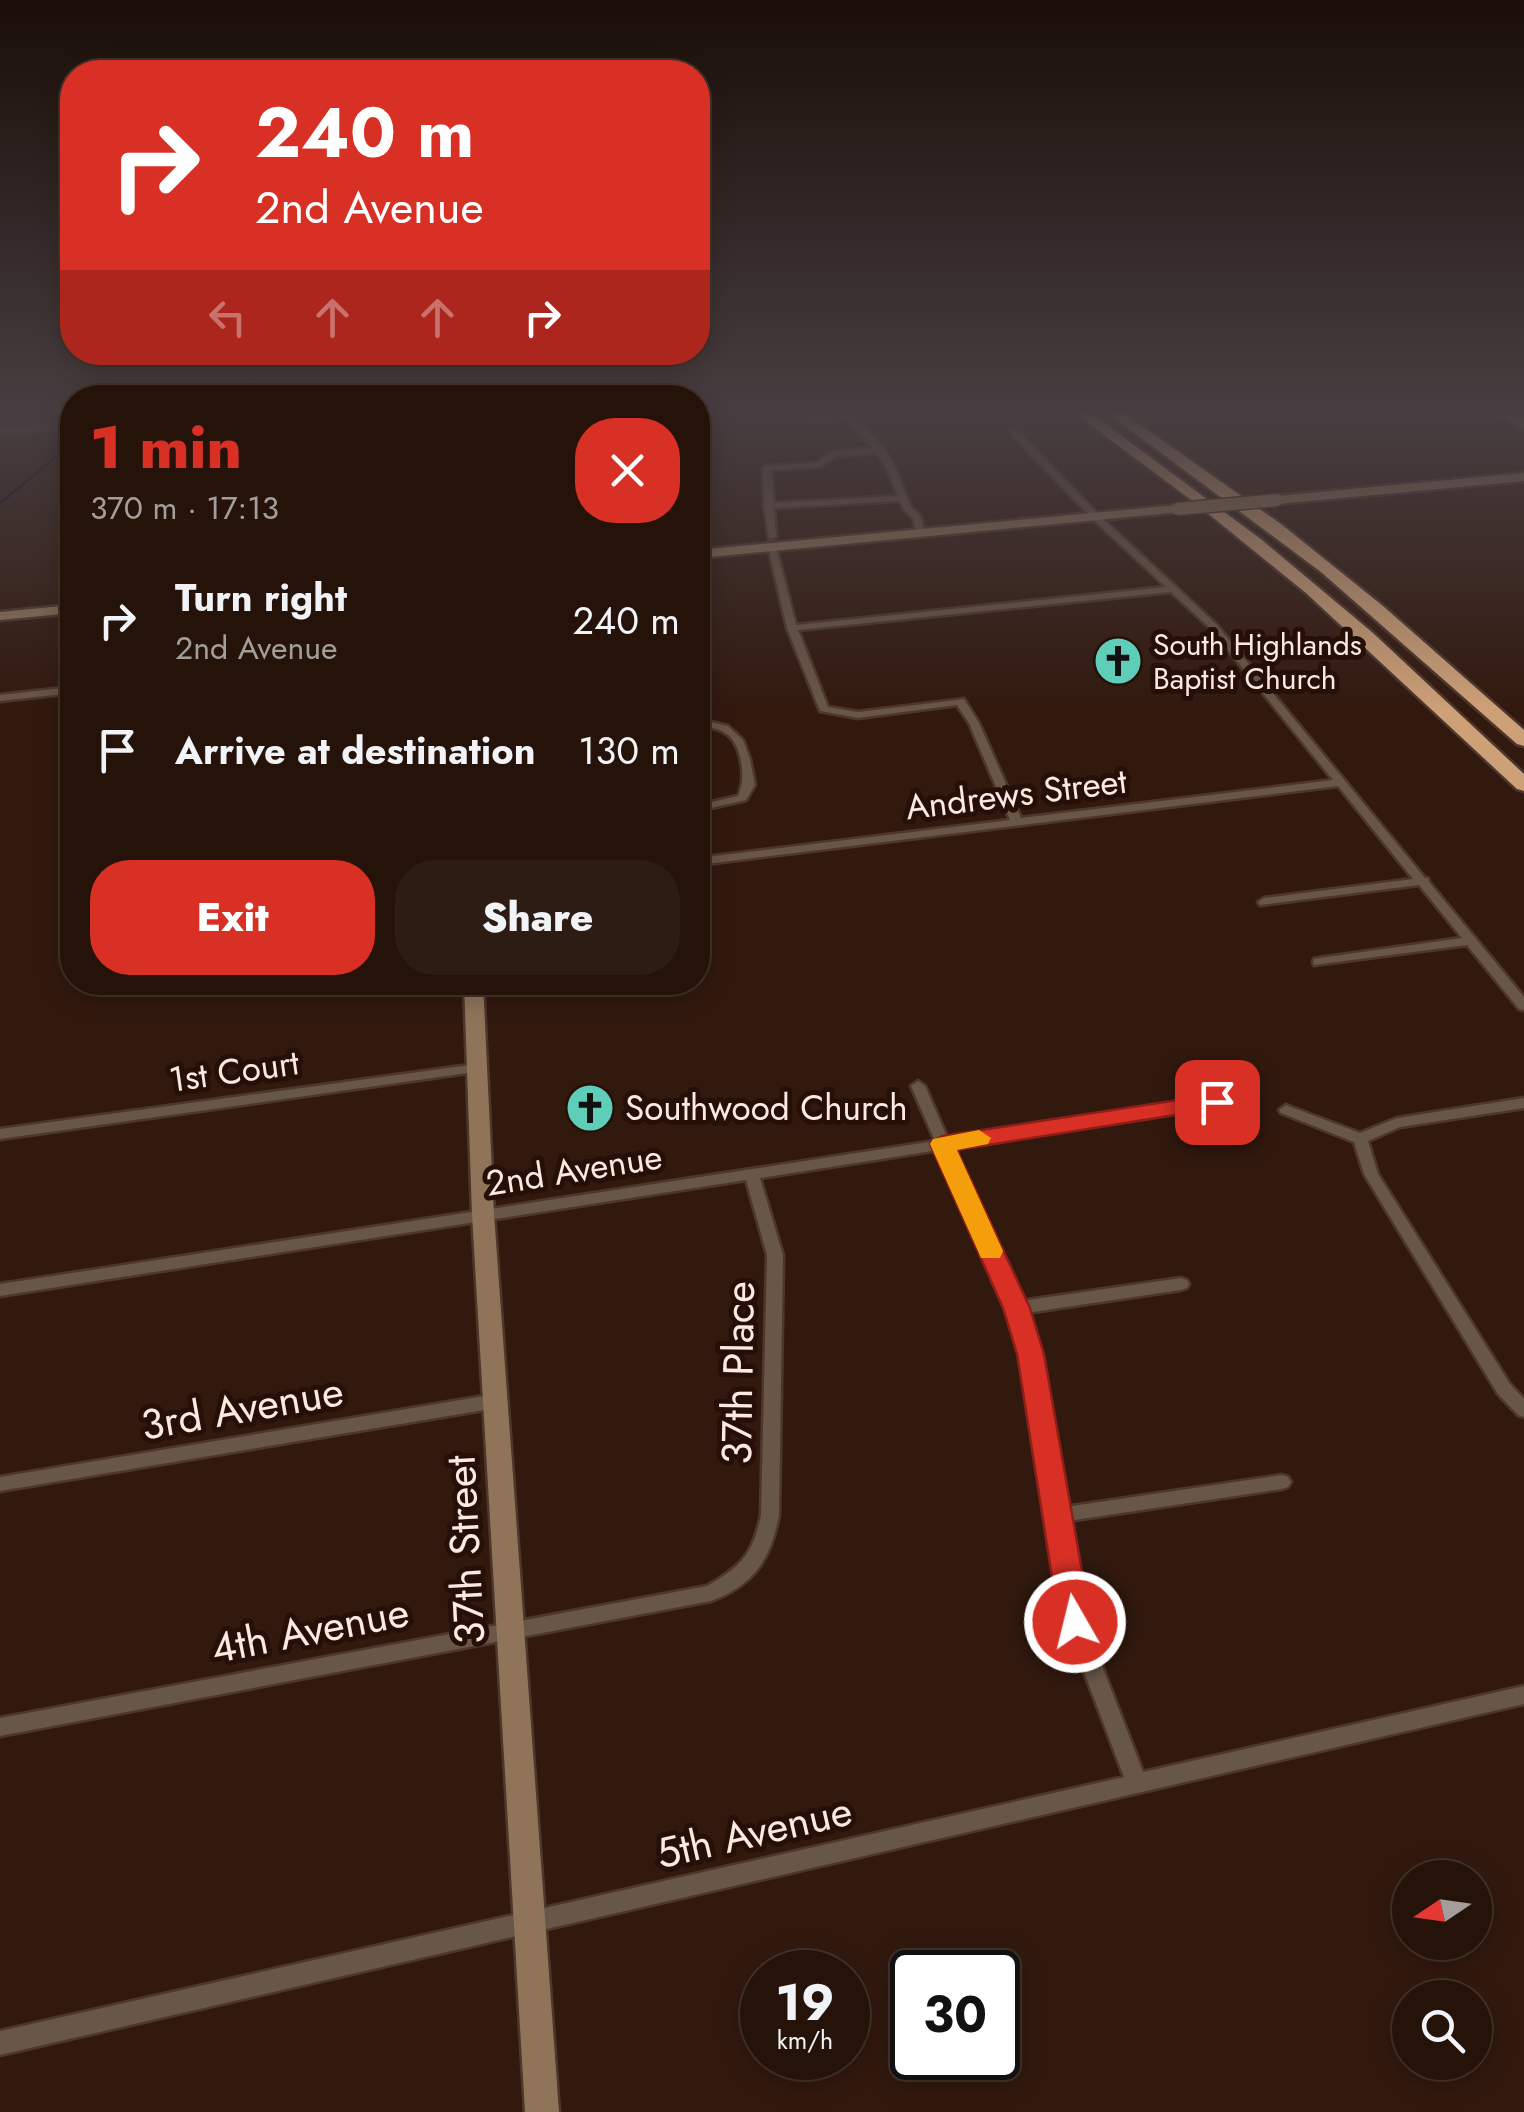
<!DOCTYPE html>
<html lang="en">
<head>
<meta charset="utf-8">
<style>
  :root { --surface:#25130a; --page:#2d1c13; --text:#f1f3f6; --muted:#a39e9c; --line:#42322b; --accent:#d93025 }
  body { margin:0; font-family:Jost,sans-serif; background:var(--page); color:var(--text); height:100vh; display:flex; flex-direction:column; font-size:38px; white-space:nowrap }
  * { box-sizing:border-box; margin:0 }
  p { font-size:32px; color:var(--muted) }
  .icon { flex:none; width:55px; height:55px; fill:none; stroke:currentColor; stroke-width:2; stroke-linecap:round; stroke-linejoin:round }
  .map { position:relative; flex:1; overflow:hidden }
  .side { position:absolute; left:60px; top:385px; width:650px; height:610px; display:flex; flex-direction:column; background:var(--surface); border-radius:40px; box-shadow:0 5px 25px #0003,0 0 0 2px var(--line) }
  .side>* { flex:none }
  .guide { position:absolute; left:60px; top:60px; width:650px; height:305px; border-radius:40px; box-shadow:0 5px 25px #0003,0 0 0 2px var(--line); background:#d93025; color:#fff; overflow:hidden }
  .needle { width:65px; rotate:257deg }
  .tools { position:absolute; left:1392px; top:1860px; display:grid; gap:20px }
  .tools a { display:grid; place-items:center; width:100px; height:100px; border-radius:50%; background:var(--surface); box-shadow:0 5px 25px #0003,0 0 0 2px var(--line); font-size:50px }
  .speed { position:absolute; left:740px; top:1950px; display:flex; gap:20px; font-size:50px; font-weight:700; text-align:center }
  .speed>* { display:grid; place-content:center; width:130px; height:130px; border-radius:50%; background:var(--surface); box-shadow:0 5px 25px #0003,0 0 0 2px var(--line); line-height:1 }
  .speed small { font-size:25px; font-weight:400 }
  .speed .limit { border:5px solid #111; border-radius:15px; background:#fff; color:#111 }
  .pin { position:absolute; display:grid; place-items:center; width:85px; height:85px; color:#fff; margin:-42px; border-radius:20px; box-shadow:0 5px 15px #0006 }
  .me { position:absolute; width:110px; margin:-55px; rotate:352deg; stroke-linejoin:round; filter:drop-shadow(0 0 8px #0008) }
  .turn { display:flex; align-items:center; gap:35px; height:210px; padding:0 30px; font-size:45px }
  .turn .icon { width:130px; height:130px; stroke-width:2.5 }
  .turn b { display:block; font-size:70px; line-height:85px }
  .lanes { display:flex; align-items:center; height:95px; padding:0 30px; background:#0003; justify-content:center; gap:50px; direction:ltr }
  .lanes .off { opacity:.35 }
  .round { display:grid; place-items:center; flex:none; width:105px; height:105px; border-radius:40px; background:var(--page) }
  .headline { display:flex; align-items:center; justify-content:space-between; height:170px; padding:0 30px }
  h1 { font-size:60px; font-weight:800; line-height:75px; color:var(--accent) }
  .primary-button { display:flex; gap:20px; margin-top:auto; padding:20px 30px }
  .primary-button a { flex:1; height:115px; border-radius:40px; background:var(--accent); color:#fff; font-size:40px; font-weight:800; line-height:115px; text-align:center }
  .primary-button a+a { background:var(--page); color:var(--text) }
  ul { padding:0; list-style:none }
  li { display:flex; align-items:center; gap:30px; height:130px; padding:0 30px }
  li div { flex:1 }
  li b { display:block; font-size:38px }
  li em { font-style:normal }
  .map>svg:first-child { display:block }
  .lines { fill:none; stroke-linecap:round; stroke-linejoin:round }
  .stream { stroke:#000424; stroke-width:2.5 }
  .street-casing { stroke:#4d362c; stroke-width:5 }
  .secondary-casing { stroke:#4d362c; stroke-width:5 }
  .primary-casing { stroke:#4d362c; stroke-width:6 }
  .highway-casing { stroke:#4d362c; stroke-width:5 }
  .street { fill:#685646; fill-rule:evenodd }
  .secondary { fill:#90745a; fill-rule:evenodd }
  .primary { fill:#b08b6a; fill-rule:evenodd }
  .highway { fill:#cda078; fill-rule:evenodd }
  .secondary-bridge-casing { stroke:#4d362c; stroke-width:15; stroke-linecap:butt }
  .secondary-bridge { stroke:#90745a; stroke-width:12 }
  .route { fill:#d93025; stroke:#8d1f18; stroke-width:2.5 }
  .slow { fill:#f59e0b }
  .labels { text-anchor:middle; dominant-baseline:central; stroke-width:10; stroke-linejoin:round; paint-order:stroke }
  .far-poi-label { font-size:30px; fill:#fbe9e2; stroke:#260f06; text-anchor:start }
  .street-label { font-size:35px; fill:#fbe9e2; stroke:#260f06 }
  .poi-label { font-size:35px; fill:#fbe9e2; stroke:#260f06; text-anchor:start }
  .near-street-label { font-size:42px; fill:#fbe9e2; stroke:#260f06 }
</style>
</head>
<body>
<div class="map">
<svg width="1524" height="2112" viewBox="0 0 1524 2112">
  <rect width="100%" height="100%" fill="#31190e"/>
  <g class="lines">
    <!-- stream -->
    <path class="stream" d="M0,503L72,444"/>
    <!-- street casing -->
    <g class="street-casing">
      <path id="street" d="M852,415L883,448L894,466L911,507L921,517L924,534L917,536L913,518L904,510L900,501L774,508L776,537L769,539L764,506L763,468L767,466L816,463L832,452L872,448L850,419L810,423L806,421L810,419ZM876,453L886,466L898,496L774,503L771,470L818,467L837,456Z
        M59,425V429H56L0,433V429Z
        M1012,431H1018L1103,519L1216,624L1425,878H1428L1429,882L1524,997V1010L1519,1009L1467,945L1314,965L1313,962L1314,959L1319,958L1462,938L1419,885L1260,905L1258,902L1264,898L1413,879L1338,786L698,865V858L1010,820L969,723L957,705L858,718L820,711L787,628L768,547L772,544L776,547L796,625L1166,587L1097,523L1012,435ZM1171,592L1210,628L1333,780L1021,818L979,723L964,699L858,712L828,707L798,630Z
        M72,687V693L0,701V695Z
        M698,719L728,726L743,740L750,759L755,785L746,800L698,811V805L738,796C746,780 743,748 728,735C719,728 708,727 698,725Z
        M477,1064L484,1068L482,1071L0,1139V1129Z
        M918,1081L925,1086L948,1139L1217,1097L1224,1102L1217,1107L953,1148L1021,1301L1181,1278L1187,1280L1189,1284L1187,1288L1181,1290L1026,1313L1039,1355L1065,1507L1282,1475L1288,1477L1291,1482L1288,1487L1282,1489L1068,1521L1085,1622L1143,1772L1524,1686V1704L0,2055V2031L1124,1777L1065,1622L1023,1355L1008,1308L939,1150L760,1178L783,1255L779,1515C771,1559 754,1585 711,1601L0,1736V1718L707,1586C742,1566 753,1554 761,1515L767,1255L746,1180L0,1296V1284L935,1141L911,1086Z
        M1524,1098V1108L1400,1127L1368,1141L1378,1174L1510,1384L1524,1399V1417L1518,1415L1498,1394L1364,1174L1354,1142L1281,1113L1279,1110L1286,1105L1291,1107L1360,1133L1397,1118Z
        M496,1394L502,1396L505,1401L502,1406L496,1408L0,1491V1477Z"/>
    </g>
    <!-- secondary casing -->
    <g class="secondary-casing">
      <path id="secondary" d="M1524,473V481L1277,504L1271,500L1277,496Z
        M1177,505L1183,509L1181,512L698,558V550Z
        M72,605V613L0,620V612Z
        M464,982H483L494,1214L559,2112H525L472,1214Z"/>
    </g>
    <!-- primary casing -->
    <g class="primary-casing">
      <path id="primary" d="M1496,414H1512L1524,420V429Z"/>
    </g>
    <!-- highway casing -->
    <g class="highway-casing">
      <path id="highway" d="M1076,414H1092L1262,540L1373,633L1524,774V791L1517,789L1306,593L1194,502Z
        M1109,414H1125L1281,524L1383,606L1524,730V746L1517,744L1321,572Z"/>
    </g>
    <!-- street -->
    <use href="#street" class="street"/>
    <!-- secondary -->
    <use href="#secondary" class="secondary"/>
    <!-- primary -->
    <use href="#primary" class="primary"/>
    <!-- highway -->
    <use href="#highway" class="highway"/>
    <!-- secondary-bridge casing -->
    <g class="secondary-bridge-casing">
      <path id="secondary-bridge" d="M1177,509L1277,500"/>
    </g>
    <!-- secondary-bridge -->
    <use href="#secondary-bridge" class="secondary-bridge"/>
  </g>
  <!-- sky -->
  <linearGradient id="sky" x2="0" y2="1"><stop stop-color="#1b0e08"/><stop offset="0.58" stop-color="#483e41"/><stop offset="1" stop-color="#483e41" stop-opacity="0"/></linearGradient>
  <rect width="1524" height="710" fill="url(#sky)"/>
  <!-- route -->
  <path class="route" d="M1217,1094L1228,1102L1225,1107L957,1150L1030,1308L1044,1354L1091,1622L1086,1631L1075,1635L1064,1631L1059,1622L1017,1354L1003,1308L930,1144L942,1136Z"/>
  <!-- slow -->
  <path class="slow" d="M979,1130L991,1138L988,1144L957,1150L1003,1251L1000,1258H981L978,1251L930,1144L933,1139Z"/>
  <!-- icons -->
  <defs>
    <g id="church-disc" transform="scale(2.5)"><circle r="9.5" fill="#5eceb8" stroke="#260f06"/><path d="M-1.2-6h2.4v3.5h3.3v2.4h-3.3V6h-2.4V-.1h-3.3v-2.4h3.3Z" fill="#111"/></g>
  </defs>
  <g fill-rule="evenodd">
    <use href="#church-disc" x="1118" y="661"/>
    <use href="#church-disc" x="590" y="1108"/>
  </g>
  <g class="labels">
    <!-- far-poi labels -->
    <g class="far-poi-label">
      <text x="1153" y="644">South Highlands<tspan x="1153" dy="34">Baptist Church</tspan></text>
    </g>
    <!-- street labels -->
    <g class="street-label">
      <text transform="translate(1016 794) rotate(-7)">Andrews Street</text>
      <text transform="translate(234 1071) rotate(-8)">1st Court</text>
      <text transform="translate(574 1170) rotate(-9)">2nd Avenue</text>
    </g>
    <!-- poi labels -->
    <g class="poi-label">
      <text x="625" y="1108">Southwood Church</text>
    </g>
    <!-- near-street labels -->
    <g class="near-street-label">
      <text transform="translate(738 1373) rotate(-89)">37th Place</text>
      <text transform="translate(242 1408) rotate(-10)">3rd Avenue</text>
      <text transform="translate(465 1550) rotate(-93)">37th Street</text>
      <text transform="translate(310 1630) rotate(-11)">4th Avenue</text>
      <text transform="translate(754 1832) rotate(-13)">5th Avenue</text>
    </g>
  </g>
</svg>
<div class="tools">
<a><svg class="needle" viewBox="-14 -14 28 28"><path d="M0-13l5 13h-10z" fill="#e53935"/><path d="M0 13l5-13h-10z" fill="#a39e9c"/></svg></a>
<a><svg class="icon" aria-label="search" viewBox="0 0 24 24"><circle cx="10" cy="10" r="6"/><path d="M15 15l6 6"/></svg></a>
</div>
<div class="speed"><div>19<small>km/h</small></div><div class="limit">30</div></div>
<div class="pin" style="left:1217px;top:1102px;background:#d93025"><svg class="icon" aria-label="arrive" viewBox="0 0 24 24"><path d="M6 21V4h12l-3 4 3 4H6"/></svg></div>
<svg class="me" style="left:1075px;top:1622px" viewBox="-20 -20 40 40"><circle r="17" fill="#d93025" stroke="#fff" stroke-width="3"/><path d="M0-11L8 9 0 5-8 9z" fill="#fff"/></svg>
<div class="guide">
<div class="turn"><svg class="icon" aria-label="right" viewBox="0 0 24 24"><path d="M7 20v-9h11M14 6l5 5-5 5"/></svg><div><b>240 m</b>2nd Avenue</div></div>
<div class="lanes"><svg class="icon off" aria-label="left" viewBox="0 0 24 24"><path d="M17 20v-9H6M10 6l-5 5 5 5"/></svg><svg class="icon off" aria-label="ahead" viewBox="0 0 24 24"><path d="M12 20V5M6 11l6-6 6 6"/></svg><svg class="icon off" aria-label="ahead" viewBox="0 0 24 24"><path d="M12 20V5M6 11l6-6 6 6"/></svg><svg class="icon" aria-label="right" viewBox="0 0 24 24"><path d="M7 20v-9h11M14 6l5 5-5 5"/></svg></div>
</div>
<section class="side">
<div class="headline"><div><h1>1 min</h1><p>370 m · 17:13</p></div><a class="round" style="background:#d93025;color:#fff"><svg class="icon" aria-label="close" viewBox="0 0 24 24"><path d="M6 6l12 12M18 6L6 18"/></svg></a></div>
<ul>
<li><svg class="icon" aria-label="right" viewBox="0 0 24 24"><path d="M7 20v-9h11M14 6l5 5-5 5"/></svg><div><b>Turn right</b><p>2nd Avenue</p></div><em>240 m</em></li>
<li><svg class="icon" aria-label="arrive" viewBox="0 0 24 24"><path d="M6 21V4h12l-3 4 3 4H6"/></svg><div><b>Arrive at destination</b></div><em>130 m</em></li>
</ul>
<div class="primary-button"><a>Exit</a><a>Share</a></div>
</section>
</div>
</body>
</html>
